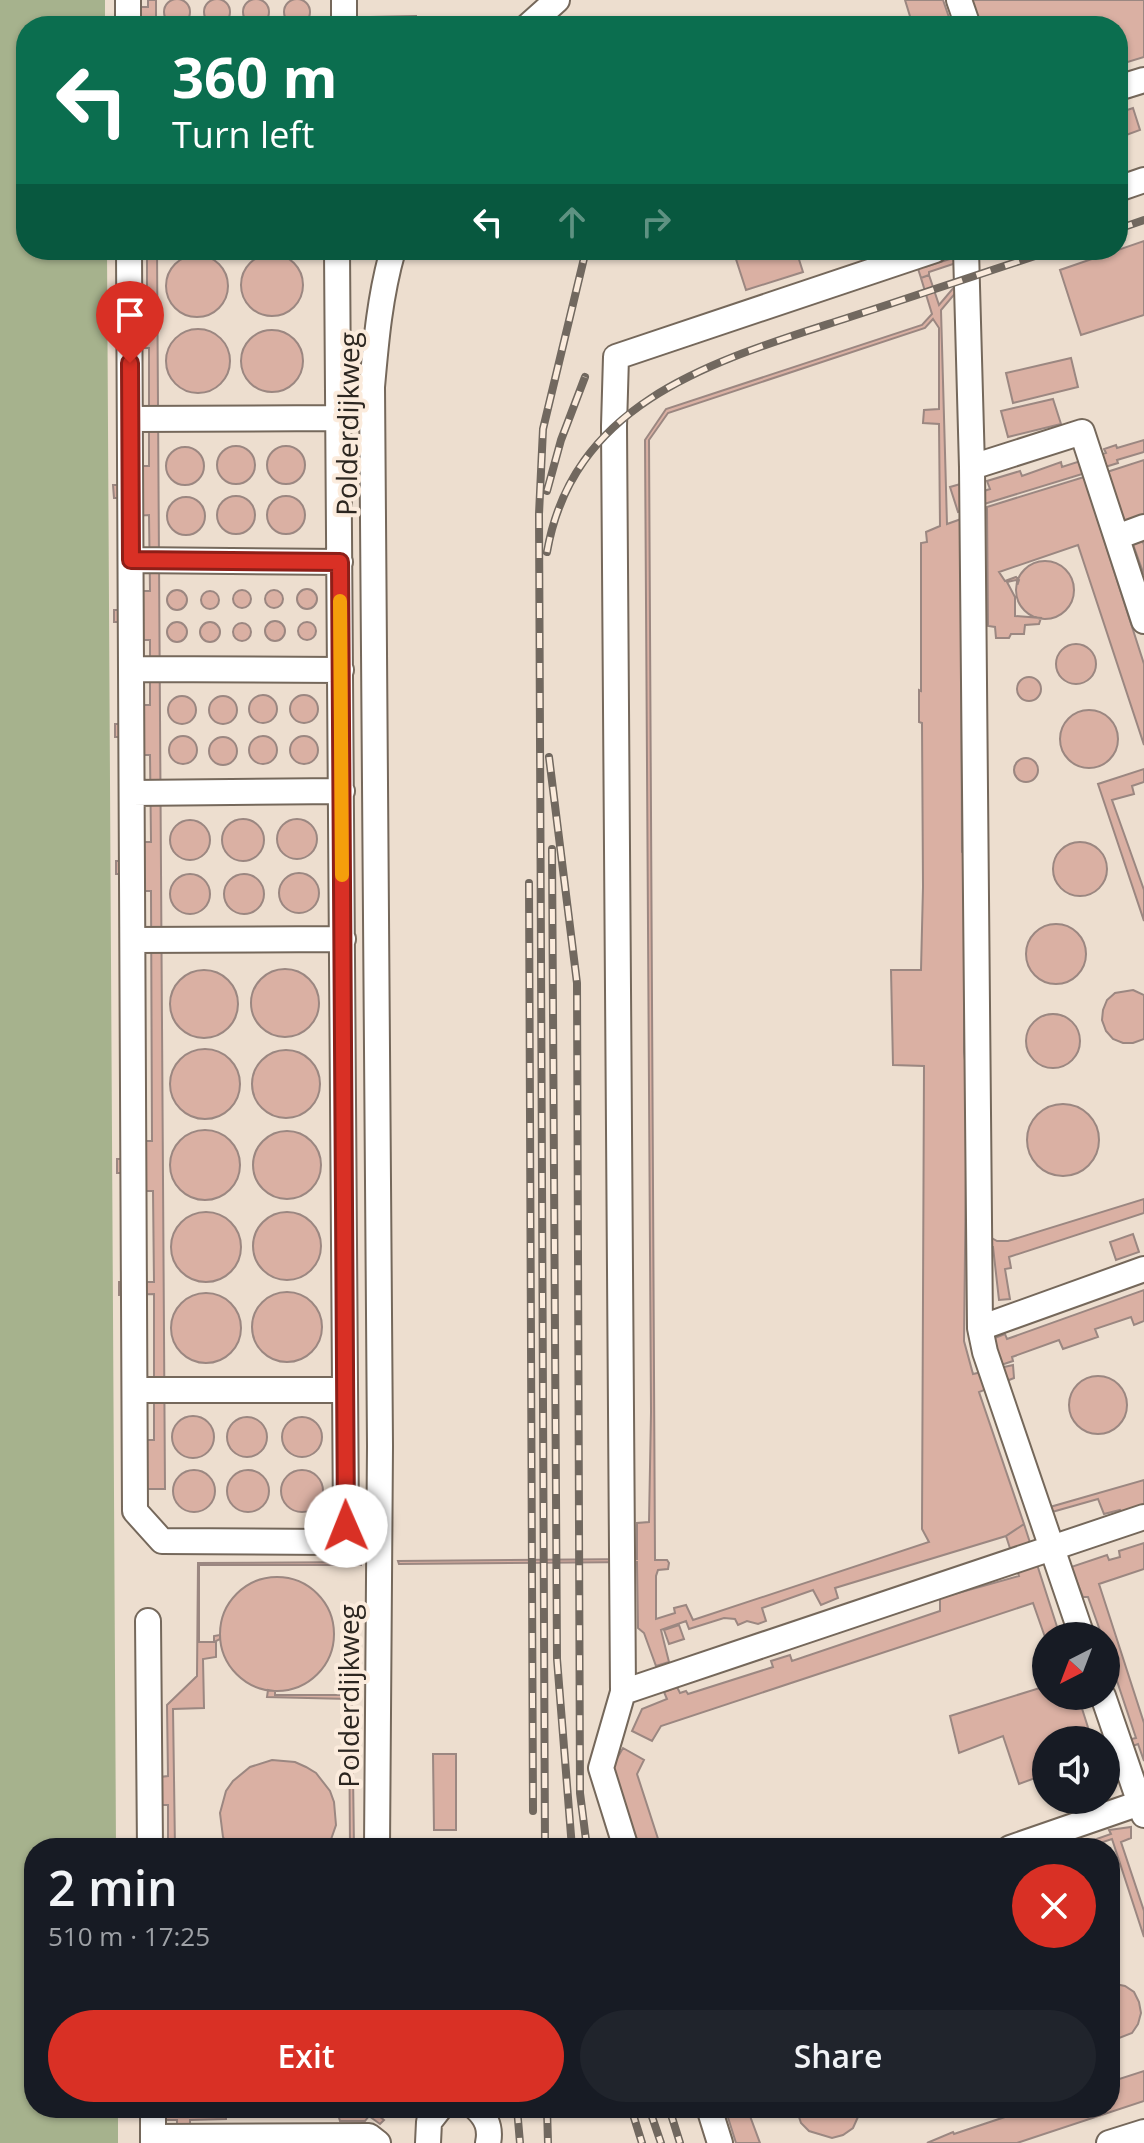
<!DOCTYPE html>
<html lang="en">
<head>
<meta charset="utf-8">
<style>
  :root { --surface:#171b24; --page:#20242c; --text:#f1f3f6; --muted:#9ea1a6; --accent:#d93025 }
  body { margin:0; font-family:"Open Sans",sans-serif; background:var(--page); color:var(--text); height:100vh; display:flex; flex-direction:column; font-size:30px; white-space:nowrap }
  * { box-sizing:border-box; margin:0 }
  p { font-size:26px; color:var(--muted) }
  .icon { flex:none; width:44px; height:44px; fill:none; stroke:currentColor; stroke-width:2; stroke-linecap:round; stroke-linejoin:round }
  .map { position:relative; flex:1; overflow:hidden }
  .details { position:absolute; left:24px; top:1838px; width:1096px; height:280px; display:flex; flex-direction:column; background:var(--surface); border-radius:32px; box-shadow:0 2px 6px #0004 }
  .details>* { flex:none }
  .top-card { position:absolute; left:16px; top:16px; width:1112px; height:244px; border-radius:32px; box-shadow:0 2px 6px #0004; background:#0b6e4f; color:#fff; overflow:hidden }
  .needle { width:52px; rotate:222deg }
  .controls { position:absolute; left:1032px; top:1622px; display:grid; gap:16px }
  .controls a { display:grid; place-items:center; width:88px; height:88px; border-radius:50%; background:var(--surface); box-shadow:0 2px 6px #0004; font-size:40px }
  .pin { position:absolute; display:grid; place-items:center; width:68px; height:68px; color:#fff; margin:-82px -34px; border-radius:50% 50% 50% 0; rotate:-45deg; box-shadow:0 0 8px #0007 }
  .pin .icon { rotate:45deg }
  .me { position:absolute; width:88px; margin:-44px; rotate:359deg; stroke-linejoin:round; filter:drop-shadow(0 0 6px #0008) }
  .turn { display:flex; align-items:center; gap:28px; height:168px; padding:0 24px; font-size:36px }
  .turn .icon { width:104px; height:104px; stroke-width:2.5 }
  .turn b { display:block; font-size:56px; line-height:68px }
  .lanes { display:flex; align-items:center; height:76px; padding:0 24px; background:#0003; justify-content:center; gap:40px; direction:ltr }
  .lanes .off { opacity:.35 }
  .round { display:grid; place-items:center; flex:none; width:84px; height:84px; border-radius:42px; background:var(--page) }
  .summary { display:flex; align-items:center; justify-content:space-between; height:136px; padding:0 24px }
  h1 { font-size:48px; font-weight:600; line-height:60px }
  .button { display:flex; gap:16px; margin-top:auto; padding:16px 24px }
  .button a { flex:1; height:92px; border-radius:48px; background:var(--accent); color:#fff; font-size:32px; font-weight:600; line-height:92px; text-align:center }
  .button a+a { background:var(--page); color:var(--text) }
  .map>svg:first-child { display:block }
  .water { fill:#a6b28d }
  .building { fill:#dab0a3; stroke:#9b8781; stroke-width:2; fill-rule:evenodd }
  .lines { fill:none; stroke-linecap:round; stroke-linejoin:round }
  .minor-casing { stroke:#75685b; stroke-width:28 }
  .minor { stroke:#fff; stroke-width:24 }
  .rail-casing { stroke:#71685f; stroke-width:8 }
  .rail { stroke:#fbebdc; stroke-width:5; stroke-dasharray:15; stroke-linecap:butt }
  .route-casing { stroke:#8d1f18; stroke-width:20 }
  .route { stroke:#d93025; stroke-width:14 }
  .slow { stroke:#f59e0b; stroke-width:14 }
  .labels { text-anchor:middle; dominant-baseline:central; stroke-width:8; stroke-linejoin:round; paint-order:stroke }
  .street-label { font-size:28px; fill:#2c2620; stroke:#fbebdc }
</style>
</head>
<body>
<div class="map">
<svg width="1144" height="2143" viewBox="0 0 1144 2143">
  <rect width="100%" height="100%" fill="#eddecf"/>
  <!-- water -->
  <path class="water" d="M0,0H105V26H26V250H107L116,1848H34V2108H118V2143H0Z"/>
  <!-- building -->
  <path class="building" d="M164 12a13 13 0 1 1 26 0a13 13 0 1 1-26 0Z
    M204 12a13 13 0 1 1 26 0a13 13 0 1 1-26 0Z
    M243 12a13 13 0 1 1 26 0a13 13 0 1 1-26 0Z
    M284 12a13 13 0 1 1 26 0a13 13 0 1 1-26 0Z
    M148,0H156V26H111L131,25V7H148Z
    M905,0H943L952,26H913Z
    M969,0H1144V57L1118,65V26H978Z
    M416,16V26H371V17Z
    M1133,108L1140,130L1118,138V113Z
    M1144,241V315L1081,335L1060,270Z
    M147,250H157L165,1489H140V1440H154V1294L119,1295V1282H154L153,1191H139V1173H117V1159H139V1141H152L151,891H137V874H116V861H137V842H151L150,755H136V737H115V724H136V705H150V640H136V622H114V610H136V591H150L149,515L135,516V498H114L113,485H134V466H149V348H134V330H112V317H134V299H147Z
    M733,250H796L803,272L746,290Z
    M912,250H920L925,267L978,250H995L929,272V275L921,278Z
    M241 285a31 31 0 1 1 62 0a31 31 0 1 1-62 0Z
    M166 286a31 31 0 1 1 62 0a31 31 0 1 1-62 0Z
    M929,275L939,305L955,286L958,290L941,310L947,524L964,518V576H961L962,852L964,853V1052L967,1076L964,1341L973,1374L1013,1365L1014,1378L979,1392L1024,1524L1006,1536L835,1588L838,1598L821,1605L813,1590L762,1608L766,1621L758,1624L747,1621L738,1625L735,1619L724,1618L689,1629L686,1621L661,1630L669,1662L656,1666L644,1633L638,1628L637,1562L399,1564L398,1561L637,1559V1523L649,1522L651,1412L645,440L666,409L922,325L932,314L921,278ZM933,319L939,328V409L924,410L923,423L939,424L940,526L926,532L927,542L921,543V691L919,690V722L922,723L923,887L921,970H891L893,1065L924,1066L922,1529L929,1542L693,1620L686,1605L674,1608L675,1613L656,1619V1576L658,1570L668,1569L669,1563L667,1560H655L649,440L668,413L925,328Z
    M166 361a32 32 0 1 1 64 0a32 32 0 1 1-64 0Z
    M241 361a31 31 0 1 1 62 0a31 31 0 1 1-62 0Z
    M1071,358L1078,387L1013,403L1006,373Z
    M1053,399L1061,424L1008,437L1001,411Z
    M1144,440V452L1117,460L1118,463L958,512L950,487L964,483L968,496L990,489L987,481L1020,471L1022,476L1061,462L1062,467L1106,453L1104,449L1116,445L1117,448Z
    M267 465a19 19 0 1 1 38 0a19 19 0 1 1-38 0Z
    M217 465a19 19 0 1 1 38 0a19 19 0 1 1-38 0Z
    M166 466a19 19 0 1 1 38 0a19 19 0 1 1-38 0Z
    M1144,460V518L1136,521L1144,545V575L1107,472Z
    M1084,477L1093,505L1097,504L1101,516L1097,518L1144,664V745L1078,545L999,572L1005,581L1016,577L1019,580L1018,583L1016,580L1007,582L1015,597V616L1041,618L1039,624L1025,625L1024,634H1011L1009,638H996L995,627L988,626L987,507Z
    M217 515a19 19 0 1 1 38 0a19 19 0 1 1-38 0Z
    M267 515a19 19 0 1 1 38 0a19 19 0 1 1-38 0Z
    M167 516a19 19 0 1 1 38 0a19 19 0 1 1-38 0Z
    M1016 590a29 29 0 1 1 58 0a29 29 0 1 1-58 0Z
    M297 599a10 10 0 1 1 20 0a10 10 0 1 1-20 0Z
    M265 599a9 9 0 1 1 18 0a9 9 0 1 1-18 0Z
    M233 599a9 9 0 1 1 18 0a9 9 0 1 1-18 0Z
    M167 600a10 10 0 1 1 20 0a10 10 0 1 1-20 0Z
    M201 600a9 9 0 1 1 18 0a9 9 0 1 1-18 0Z
    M265 631a10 10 0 1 1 20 0a10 10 0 1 1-20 0Z
    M298 631a9 9 0 1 1 18 0a9 9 0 1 1-18 0Z
    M200 632a10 10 0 1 1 20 0a10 10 0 1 1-20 0Z
    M167 632a10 10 0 1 1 20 0a10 10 0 1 1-20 0Z
    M233 632a9 9 0 1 1 18 0a9 9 0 1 1-18 0Z
    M1056 664a20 20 0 1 1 40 0a20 20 0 1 1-40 0Z
    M1017 689a12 12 0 1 1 24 0a12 12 0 1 1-24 0Z
    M290 709a14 14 0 1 1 28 0a14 14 0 1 1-28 0Z
    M249 709a14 14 0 1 1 28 0a14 14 0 1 1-28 0Z
    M209 710a14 14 0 1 1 28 0a14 14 0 1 1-28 0Z
    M168 710a14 14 0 1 1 28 0a14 14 0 1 1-28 0Z
    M1060 739a29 29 0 1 1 58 0a29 29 0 1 1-58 0Z
    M169 750a14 14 0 1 1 28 0a14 14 0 1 1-28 0Z
    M290 750a14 14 0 1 1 28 0a14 14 0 1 1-28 0Z
    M249 750a14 14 0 1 1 28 0a14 14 0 1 1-28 0Z
    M209 751a14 14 0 1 1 28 0a14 14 0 1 1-28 0Z
    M1014 770a12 12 0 1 1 24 0a12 12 0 1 1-24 0Z
    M1144,769V782L1132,786L1134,794L1112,800L1144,890V921L1098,784Z
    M277 839a20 20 0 1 1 40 0a20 20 0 1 1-40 0Z
    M222 840a21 21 0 1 1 42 0a21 21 0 1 1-42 0Z
    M170 840a20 20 0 1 1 40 0a20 20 0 1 1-40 0Z
    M1053 869a27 27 0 1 1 54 0a27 27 0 1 1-54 0Z
    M279 893a20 20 0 1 1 40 0a20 20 0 1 1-40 0Z
    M170 894a20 20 0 1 1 40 0a20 20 0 1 1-40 0Z
    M224 894a20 20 0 1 1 40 0a20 20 0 1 1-40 0Z
    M1026 954a30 30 0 1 1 60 0a30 30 0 1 1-60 0Z
    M251 1003a34 34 0 1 1 68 0a34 34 0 1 1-68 0Z
    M170 1004a34 34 0 1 1 68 0a34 34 0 1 1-68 0Z
    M1133,990L1144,995V1039L1133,1043H1123L1113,1039L1106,1031L1102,1020L1103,1010L1107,1000L1115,993Z
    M1026 1041a27 27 0 1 1 54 0a27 27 0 1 1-54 0Z
    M170 1084a35 35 0 1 1 70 0a35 35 0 1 1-70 0Z
    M252 1084a34 34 0 1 1 68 0a34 34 0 1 1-68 0Z
    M1027 1140a36 36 0 1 1 72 0a36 36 0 1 1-72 0Z
    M170 1165a35 35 0 1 1 70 0a35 35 0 1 1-70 0Z
    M253 1165a34 34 0 1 1 68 0a34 34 0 1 1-68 0Z
    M1144,1199V1213L1009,1257L1011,1268L1005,1269L1010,1299L999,1300L993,1247H988V1236L997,1241H1008Z
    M253 1246a34 34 0 1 1 68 0a34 34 0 1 1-68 0Z
    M171 1247a35 35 0 1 1 70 0a35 35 0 1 1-70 0Z
    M1133,1234L1139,1252L1116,1260L1110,1242Z
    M1144,1290V1321L1134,1325L1131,1317L1095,1329L1098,1337L1063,1349L1059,1340L1012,1357L1013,1361L1001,1365L992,1339L1005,1334L1007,1339Z
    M252 1327a35 35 0 1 1 70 0a35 35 0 1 1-70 0Z
    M171 1328a35 35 0 1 1 70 0a35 35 0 1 1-70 0Z
    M1069 1405a29 29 0 1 1 58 0a29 29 0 1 1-58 0Z
    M172 1437a21 21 0 1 1 42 0a21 21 0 1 1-42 0Z
    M282 1437a20 20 0 1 1 40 0a20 20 0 1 1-40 0Z
    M227 1437a20 20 0 1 1 40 0a20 20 0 1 1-40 0Z
    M173 1491a21 21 0 1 1 42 0a21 21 0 1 1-42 0Z
    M281 1491a21 21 0 1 1 42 0a21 21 0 1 1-42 0Z
    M227 1491a21 21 0 1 1 42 0a21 21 0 1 1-42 0Z
    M1144,1480V1510L1124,1516L1120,1510L1104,1514L1098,1499L1052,1512L1050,1507Z
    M1024,1524L1060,1636H1046V1640L1033,1603L661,1726L652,1741L632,1731L642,1709L667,1699L664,1692L677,1687L680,1693L686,1691L688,1694L773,1667L771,1661L790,1655L792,1661L940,1611V1598L1019,1576L1006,1536Z
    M1144,1543V1569L1099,1584L1144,1723V1761L1138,1744L1130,1747L1127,1740L1136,1738L1106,1648V1636H1102L1088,1597H1083L1071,1567L1107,1555L1109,1560L1120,1557L1119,1551Z
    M361,1562V1565H199V1642H214V1636L220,1635V1639L216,1641V1657L203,1659L204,1708L173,1709L175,1848H166L168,1844V1805H160V1777L168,1776L167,1705L197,1676L198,1563Z
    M220 1634a57 57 0 1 1 114 0a57 57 0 1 1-114 0Z
    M679,1625L684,1639L669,1644L664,1630Z
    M1046,1686V1696H1078L1092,1740H1046V1774L1019,1784L1003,1736L959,1753L950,1716Z
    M268,1690L275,1691V1695H349L352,1698L354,1848H350L349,1699L267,1697Z
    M623,1748L644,1760L637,1774L661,1848H638L613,1773L615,1762Z
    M433,1754H456V1830H434Z
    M272,1760L295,1762L306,1767L316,1773L330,1791L334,1802L336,1825L328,1848L228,1847L223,1837L220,1813L226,1791L233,1781L250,1767Z
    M1131,1827V1838L1121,1842L1144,1911V1937L1112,1839L1085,1848H1071L1111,1834L1109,1830Z
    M1110,1983L1125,1986L1134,1992L1139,2002L1141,2013L1138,2024L1132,2033L1114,2040H1110Z
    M1144,2071V2101L1017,2143H927L953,2132L954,2134L1032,2108H1110V2082Z
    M159,2108H190V2113L220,2114L221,2108H226V2119L190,2120V2143H177V2120H163Z
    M344,2108V2112H374L384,2120L380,2124L369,2116L365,2121H340L337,2111L307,2109V2116H255L252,2108Z
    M725,2108H747L760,2143H736Z
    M796,2108H862L853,2128L843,2135L832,2138L809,2131L801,2123Z"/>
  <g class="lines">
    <!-- minor casing -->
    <g class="minor-casing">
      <path id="minor" d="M128,0V26
        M344,0V26
        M959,0L968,26
        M528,26L557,0
        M1118,88L1144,80
        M1118,189L1144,180
        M129,250L135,1511L162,1541L331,1542L346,1526L337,250
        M966,250L972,467L980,1328L985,1352L1082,1636
        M130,419L339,418
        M972,467L1082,432L1144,621
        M1117,537L1144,527
        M131,560L340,562
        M131,669L341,670
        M132,793L342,791
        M133,940L343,939
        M980,1328L1144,1269
        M135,1390H345
        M148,1621L150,1848
        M623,1692L1144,1517
        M1103,1696L1144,1815
        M377,1848L380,1446L372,387C376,341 380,295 393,250
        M626,1848L601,1768L623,1692L614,426L616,357L935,250
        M1010,1848L1140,1803
        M153,2108V2143
        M476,2108C487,2118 491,2129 488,2143
        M709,2108L720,2143
        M153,2137L369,2136L378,2143
        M428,2143L429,2122L440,2108
        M1109,2143L1144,2132"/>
    </g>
    <!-- minor -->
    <use href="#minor" class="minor"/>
    <!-- rail casing -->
    <g class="rail-casing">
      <path id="rail" d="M1118,229L1144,220
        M547,491L561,440L585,377
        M547,552C574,397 722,359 850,317C918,295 986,272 1053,250
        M549,757L577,983L580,1793L587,1848
        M552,849L557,1659L572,1848
        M529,883L533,1811
        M545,1848L539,514L543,429L586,250
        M517,2108L520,2143
        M547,2108L548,2143
        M631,2108L642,2143
        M649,2108L661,2143
        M669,2108L680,2143"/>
    </g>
    <!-- rail -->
    <use href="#rail" class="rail"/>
  </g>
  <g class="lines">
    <!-- route casing -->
    <g class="route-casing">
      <path id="route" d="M130,363L131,560L340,562L346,1526"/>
    </g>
    <!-- route -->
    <use href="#route" class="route"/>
    <!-- slow -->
    <path class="slow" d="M340,601L342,875"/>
  </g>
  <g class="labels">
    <!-- street labels -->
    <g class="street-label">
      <text transform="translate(347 424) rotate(-89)">Polderdijkweg</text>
      <text transform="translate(348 1696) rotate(-90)">Polderdijkweg</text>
    </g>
  </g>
</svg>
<div class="controls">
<a><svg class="needle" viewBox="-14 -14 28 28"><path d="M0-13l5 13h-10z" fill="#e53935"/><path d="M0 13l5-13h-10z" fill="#9ea1a6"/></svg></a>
<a><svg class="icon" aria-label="sound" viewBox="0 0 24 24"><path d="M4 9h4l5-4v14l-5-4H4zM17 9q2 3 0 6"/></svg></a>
</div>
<div class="pin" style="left:130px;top:363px;background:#d93025"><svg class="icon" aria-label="arrive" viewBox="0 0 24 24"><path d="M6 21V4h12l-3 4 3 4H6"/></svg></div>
<svg class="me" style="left:346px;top:1526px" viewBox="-20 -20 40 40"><circle r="19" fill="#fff"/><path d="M0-13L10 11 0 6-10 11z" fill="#d93025"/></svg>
<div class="top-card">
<div class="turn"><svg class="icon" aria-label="left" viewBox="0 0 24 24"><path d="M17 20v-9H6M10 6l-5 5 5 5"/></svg><div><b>360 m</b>Turn left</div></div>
<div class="lanes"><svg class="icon" aria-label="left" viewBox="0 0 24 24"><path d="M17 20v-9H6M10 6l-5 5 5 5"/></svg><svg class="icon off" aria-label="ahead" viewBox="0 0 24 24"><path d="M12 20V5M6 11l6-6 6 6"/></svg><svg class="icon off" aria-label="right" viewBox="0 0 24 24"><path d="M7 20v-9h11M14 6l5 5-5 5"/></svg></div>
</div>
<section class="details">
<div class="summary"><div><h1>2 min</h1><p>510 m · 17:25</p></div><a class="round" style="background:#d93025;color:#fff"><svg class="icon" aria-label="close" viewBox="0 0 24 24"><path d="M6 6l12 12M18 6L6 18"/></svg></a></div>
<div class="button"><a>Exit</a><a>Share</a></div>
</section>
</div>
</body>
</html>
